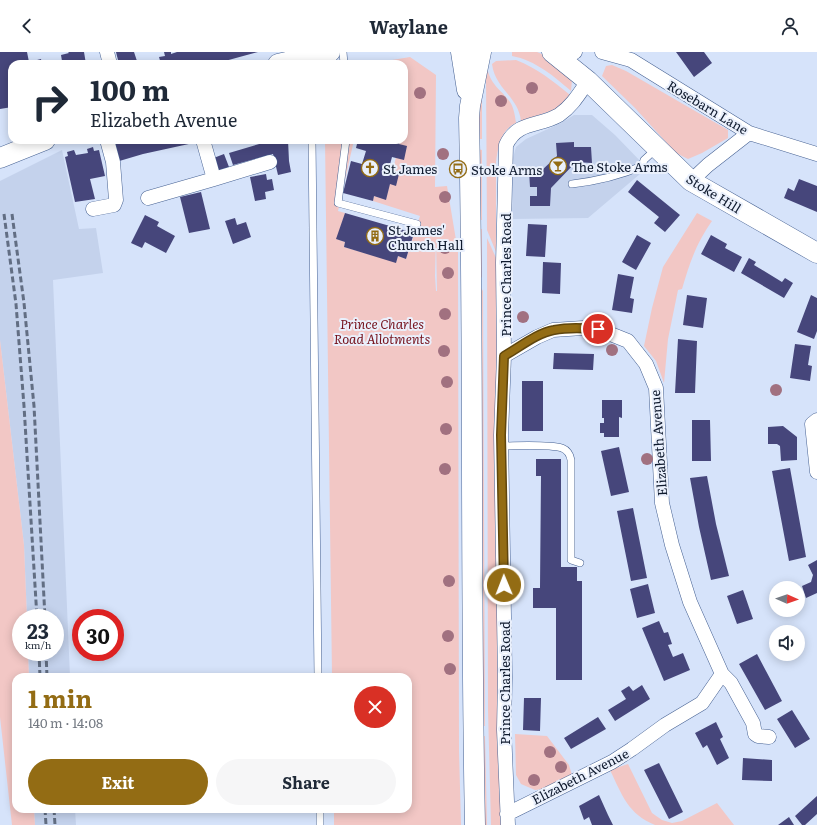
<!DOCTYPE html>
<html lang="en">
<head>
<meta charset="utf-8">
<style>
  :root { --surface:#fff; --page:#f6f6f7; --text:#1f2937; --muted:#747a83; --accent:#936c14 }
  body { margin:0; font-family:Literata,serif; background:var(--page); color:var(--text); height:100vh; display:flex; flex-direction:column; font-size:15px; white-space:nowrap }
  * { box-sizing:border-box; margin:0 }
  p { font-size:13px; color:var(--muted) }
  .icon { flex:none; width:22px; height:22px; fill:none; stroke:currentColor; stroke-width:2; stroke-linecap:round; stroke-linejoin:round }
  .map { position:relative; flex:1; overflow:hidden }
  .side { position:absolute; left:12px; top:621px; width:400px; height:140px; display:flex; flex-direction:column; background:var(--surface); border-radius:12px; box-shadow:0 2px 10px #0003 }
  .side>* { flex:none }
  .banner { position:absolute; left:8px; top:8px; width:400px; height:84px; border-radius:12px; box-shadow:0 2px 10px #0003; background:#fff; color:var(--text); overflow:hidden }
  .needle { width:26px; rotate:92deg }
  .buttons { position:absolute; left:769px; top:529px; display:grid; gap:8px }
  .buttons a { display:grid; place-items:center; width:36px; height:36px; border-radius:50%; background:var(--surface); box-shadow:0 2px 10px #0003; font-size:20px }
  .speed { position:absolute; left:12px; top:557px; display:flex; gap:8px; font-size:20px; font-weight:700; text-align:center }
  .speed>* { display:grid; place-content:center; width:52px; height:52px; border-radius:50%; background:var(--surface); box-shadow:0 2px 10px #0003; line-height:1 }
  .speed small { font-size:10px; font-weight:400 }
  .speed .limit { border:6px solid #d22; background:#fff; color:#111 }
  .pin { position:absolute; display:grid; place-items:center; width:34px; height:34px; color:#fff; margin:-17px; border:2px solid #fff; border-radius:50%; box-shadow:0 1px 4px #0007 }
  .me { position:absolute; width:44px; margin:-22px; rotate:359deg; stroke-linejoin:round; filter:drop-shadow(0 0 3px #0008) }
  .turn { display:flex; align-items:center; gap:14px; height:84px; padding:0 16px; font-size:18px }
  .turn .icon { width:52px; height:52px; stroke-width:2.5 }
  .turn b { display:block; font-size:28px; line-height:34px }
  .round { display:grid; place-items:center; flex:none; width:42px; height:42px; border-radius:21px; background:var(--page) }
  .overview { display:flex; align-items:center; justify-content:space-between; height:68px; padding:0 16px }
  h1 { font-size:24px; font-weight:700; line-height:30px; color:var(--accent) }
  .action { display:flex; gap:8px; margin-top:auto; padding:8px 16px }
  .action a { flex:1; height:46px; border-radius:24px; background:var(--accent); color:#fff; font-size:16px; font-weight:700; line-height:46px; text-align:center }
  .action a+a { background:var(--page); color:var(--text) }
  header { display:flex; justify-content:space-between; align-items:center; height:52px; padding:0 16px; background:var(--surface); font-size:18px; font-weight:700 }
  .map>svg:first-child { display:block }
  .built { fill:#c4d2ec }
  .green { fill:#f2c7c5; fill-rule:evenodd }
  .building { fill:#46467b }
  .lines { fill:none; stroke-linecap:round; stroke-linejoin:round }
  .lane-casing { stroke:#476293; stroke-width:8 }
  .street-casing { stroke:#476293; stroke-width:15 }
  .secondary-casing { stroke:#476293; stroke-width:21 }
  .lane { stroke:#fff; stroke-width:7 }
  .street { stroke:#fff; stroke-width:14 }
  .secondary { stroke:#fff; stroke-width:20 }
  .rail { stroke:#626e83; stroke-width:3; stroke-dasharray:6 3; stroke-linecap:butt }
  .tree { fill:#a17180 }
  .route-casing { stroke:#60460d; stroke-width:10 }
  .route { stroke:#936c14; stroke-width:7 }
  .labels { text-anchor:middle; dominant-baseline:central; stroke-width:4; stroke-linejoin:round; paint-order:stroke }
  .street-label { font-size:13px; fill:#0f1a2e; stroke:#eaf0fc }
  .poi-label { font-size:13px; fill:#0f1a2e; stroke:#eaf0fc; text-anchor:start }
  .park-label { font-size:13px; font-style:italic; fill:#76131d; stroke:#eaf0fc }
</style>
</head>
<body>
<header><svg class="icon" aria-label="back" viewBox="0 0 24 24"><path d="M15 5l-7 7 7 7"/></svg>Waylane<svg class="icon" aria-label="person" viewBox="0 0 24 24"><circle cx="12" cy="8" r="4"/><path d="M4 21q1-7 8-7t8 7"/></svg></header>
<div class="map">
<svg width="817" height="773" viewBox="0 0 817 773">
  <rect width="100%" height="100%" fill="#d6e3fa"/>
  <!-- built -->
  <path class="built" d="M574,63H592L615,83L647,116L588,166L512,167L513,106L516,95L526,87L561,71Z
    M62,98L79,177L96,176L103,221L53,228L70,625H29L28,600H55V566H27L24,493L0,288V129Z
    M34,757H75L76,773H35Z"/>
  <!-- green -->
  <path class="green" d="M512,0C519,0 530,0 537,0C547,3 564,20 572,28L571,39C555,25 535,8 512,4Z
    M410,5L436,23L435,135L447,134L458,200L459,699L461,773H334V757H408V625H332L325,88H354L338,159L345,161L337,187L345,190L344,195L396,210L398,204L406,207L420,164L373,149L374,144L386,147L400,88H404V71L407,59L404,58V12H368ZM436,187L437,239H436L435,224Z
    M516,8C537,16 553,29 570,43L564,52L554,58L521,69C518,44 495,37 492,12L496,9Z
    M612,13L626,19L728,78V86L702,101L688,107L676,101L635,56L602,24L606,14Z
    M487,17C493,36 500,36 510,50C514,56 515,64 516,71C501,77 498,95 496,110V200L487,178L486,26Z
    M478,28H482V87H478Z
    M478,97L482,98V168H478Z
    M697,161L712,169C696,192 690,210 682,237L678,238L668,287L664,331L656,309L644,294L652,256L663,215Z
    M478,177H482V225L481,226Z
    M487,186L497,208C497,396 495,585 501,773H491L488,658Z
    M481,236L483,239L485,674H480Z
    M0,288L24,493L27,566H21V600H28L29,625H16V757H34L35,773H12L0,665Z
    M515,682L547,684L569,713L572,723L542,737L535,738L521,732L516,723Z
    M480,684H485L487,773H482Z
    M628,712L652,761L662,768L672,771L682,769L717,751L734,773H655C628,762 622,743 610,718Z"/>
  <!-- building -->
  <path class="building" d="M0,0H27L29,10L41,7L42,12H12V44H11L12,55L0,57Z
    M68,0H84L86,12H72L71,8L62,9L61,3L69,1Z
    M116,0H134L138,12H119Z
    M164,0H171V2L177,0H258L214,12H161L159,5L165,4Z
    M676,0H704L712,11L694,25Z
    M404,58L407,59L405,69H404Z
    M115,88H197L198,90L143,102L116,110L112,94L116,93Z
    M273,88H278L279,92L288,88L289,109L291,120L278,123L273,102L233,113L229,101Z
    M358,88H400L399,92L407,94L404,108L392,105L388,120L399,122L396,134L390,132L386,148L374,144L373,149L343,141L351,109L362,112L366,99L356,96Z
    M574,90V95H591L592,111L576,110L551,136L550,154H530V144H537V135H530L529,119L540,120L557,104L556,91Z
    M93,95L94,99L99,98L105,124L90,127L95,147L75,150L65,105L68,104L67,100L74,98L76,103L88,101L87,97Z
    M224,102L229,115L220,119L214,116L211,107Z
    M266,122L267,128L272,127L274,138L265,140L266,147L255,149L250,125Z
    M799,127L817,134V160L784,146L788,136L794,139Z
    M637,128L680,163L665,180L654,171L659,165L628,140Z
    M201,140L210,177L189,181L180,145Z
    M345,161L414,181L406,207L398,204L396,211L344,195L345,190L336,187Z
    M145,163L159,170L157,174L175,184L166,201L145,190L142,196L131,191Z
    M235,166L237,173L246,170L251,185L233,192L225,169Z
    M528,172L547,173L545,205L526,204Z
    M637,183L651,191L636,218L622,210Z
    M711,183L727,192L725,196L742,205L734,220L701,202Z
    M749,206L756,210L754,213L782,230L785,226L793,231L784,246L741,221Z
    M543,210L561,211L560,242L542,241Z
    M618,222L634,225L630,246L634,247L632,261L612,258Z
    M687,243L707,246L703,276L683,273Z
    M811,243L817,246V279L814,287L797,280Z
    M678,287L697,289L695,341H675Z
    M795,292L811,294L808,313L812,314L810,329L790,326Z
    M554,301L594,302L593,318L553,317Z
    M522,329H543V379H522Z
    M602,348H622V366L619,365V385H604V381H600V371H604V366H602Z
    M692,368H710L711,409H692Z
    M783,374L797,385V408L781,409L780,394L777,392H768V375Z
    M619,395L629,440L611,444L601,399Z
    M536,407H561V515H577V529H582V628H556V556H533V536H540L541,424H536Z
    M790,416L806,505L789,509L772,419Z
    M707,424L716,472L729,524L711,528L699,475L690,426Z
    M633,456L647,526L631,529L617,459Z
    M817,508V541L806,546L802,534L811,530L813,523L808,513Z
    M648,532L655,561L637,566L630,537Z
    M743,538L753,567L737,572L727,544Z
    M659,569L664,581L668,580L672,592L668,593L673,605L683,601L690,618L664,629L642,576Z
    M757,602L782,649L765,658L739,612Z
    M642,633L650,647L615,669L608,658L626,647L621,639L629,634L633,639Z
    M524,646H541L540,679L523,678Z
    M792,658L810,687L795,696L777,667Z
    M598,665L606,677L571,697L564,686Z
    M716,670L723,685L720,687L729,706L717,713L707,693L703,696L695,681Z
    M743,706L772,708V729L742,728Z
    M659,711L683,760L669,767L644,718Z
    M599,743L608,763L613,773H592L589,765L584,768L579,754Z
    M817,744V762L805,773H802L795,764Z
    M789,765L794,773H778Z"/>
  <g class="lines">
    <!-- lane casing -->
    <g class="lane-casing">
      <path id="lane" d="M343,0L344,12
        M312,88L318,625
        M346,88L338,151L417,172
        M572,132C597,129 619,124 642,114L644,108L656,97
        M501,394C516,394 548,392 562,396C567,398 570,402 571,408V508L580,511
        M320,757V773"/>
    </g>
    <!-- street casing -->
    <g class="street-casing">
      <path id="street" d="M107,0L110,12
        M602,0L631,8L749,81L817,102
        M562,7L575,0
        M203,88L214,127
        M691,129L708,113L749,81
        M148,146L214,127L270,110
        M93,157L114,153L116,148L113,110L107,88
        M504,304L537,285L553,278L583,276L598,277L628,289L646,312L656,336L662,451L672,493L690,550L722,622L702,651L665,673L632,697L612,710L507,762
        M817,368L812,372L817,420
        M722,622L731,631L753,671L755,682L758,684L769,685
        M508,773L504,678L505,625L501,383L504,304L503,211L506,93C518,68 539,75 559,63C572,54 579,42 588,29"/>
    </g>
    <!-- secondary casing -->
    <g class="secondary-casing">
      <path id="secondary" d="M461,0L467,38
        M552,0L588,29L691,129L817,201
        M278,12L330,0
        M0,106L45,88
        M475,773C470,537 474,302 469,66L470,54L481,0"/>
    </g>
    <!-- lane -->
    <use href="#lane" class="lane"/>
    <!-- street -->
    <use href="#street" class="street"/>
    <!-- secondary -->
    <use href="#secondary" class="secondary"/>
    <!-- rail -->
    <path class="rail" d="M4,162L16,252L24,354L37,566
      M12,162L24,251L34,354L45,566
      M39,600L40,625
      M46,600L47,625
      M45,757L46,773
      M54,757L55,773"/>
  </g>
  <!-- trees -->
  <g class="tree">
    <circle cx="532" cy="36" r="6"/>
    <circle cx="420" cy="41" r="6"/>
    <circle cx="501" cy="49" r="6"/>
    <circle cx="443" cy="102" r="6"/>
    <circle cx="445" cy="145" r="6"/>
    <circle cx="445" cy="196" r="6"/>
    <circle cx="448" cy="221" r="6"/>
    <circle cx="445" cy="262" r="6"/>
    <circle cx="523" cy="265" r="6"/>
    <circle cx="612" cy="298" r="6"/>
    <circle cx="444" cy="299" r="6"/>
    <circle cx="447" cy="330" r="6"/>
    <circle cx="776" cy="338" r="6"/>
    <circle cx="446" cy="377" r="6"/>
    <circle cx="647" cy="407" r="6"/>
    <circle cx="445" cy="417" r="6"/>
    <circle cx="449" cy="529" r="6"/>
    <circle cx="448" cy="584" r="6"/>
    <circle cx="450" cy="617" r="6"/>
    <circle cx="550" cy="700" r="6"/>
    <circle cx="561" cy="715" r="6"/>
    <circle cx="534" cy="728" r="6"/>
  </g>
  <g class="lines">
    <!-- route casing -->
    <g class="route-casing">
      <path id="route" d="M504,533L501,383L504,304C520,295 537,281 554,278C569,275 583,276 598,277"/>
    </g>
    <!-- route -->
    <use href="#route" class="route"/>
  </g>
  <!-- icons -->
  <defs>
    <g id="bar-ring" transform="scale(0.9)"><circle r="9.5" fill="#eaf0fc" stroke="#936c14" stroke-width="1.5"/><path d="M-6-5H6L.8 .8V4.5H3.5V6h-7V4.5H-.8V.8Z" fill="#936c14"/></g>
    <g id="church-ring" transform="scale(0.9)"><circle r="9.5" fill="#eaf0fc" stroke="#936c14" stroke-width="1.5"/><path d="M-1.2-6h2.4v3.5h3.3v2.4h-3.3V6h-2.4V-.1h-3.3v-2.4h3.3Z" fill="#936c14"/></g>
    <g id="bus-ring" transform="scale(0.9)"><circle r="9.5" fill="#eaf0fc" stroke="#936c14" stroke-width="1.5"/><path d="M-5-6H5V4H4V6H2V4H-2V6H-4V4H-5ZM-3.5-4V0h7V-4ZM-3.5 1.2v1.5H-2V1.2ZM2 1.2v1.5H3.5V1.2Z" fill="#936c14"/></g>
    <g id="building-ring" transform="scale(0.9)"><circle r="9.5" fill="#eaf0fc" stroke="#936c14" stroke-width="1.5"/><path d="M-4-6H4V6H1V3H-1V6H-4ZM-2.5-4.3h1.7v1.8h-1.7ZM.8-4.3h1.7v1.8H.8ZM-2.5-1h1.7V.8h-1.7ZM.8-1h1.7V.8H.8Z" fill="#936c14"/></g>
  </defs>
  <g fill-rule="evenodd">
    <use href="#bar-ring" x="558" y="114"/>
    <use href="#church-ring" x="370" y="116"/>
    <use href="#bus-ring" x="458" y="117"/>
    <use href="#building-ring" x="375" y="184"/>
  </g>
  <g class="labels">
    <!-- street labels -->
    <g class="street-label">
      <text transform="translate(708 55) rotate(31)">Rosebarn Lane</text>
      <text transform="translate(714 141) rotate(32)">Stoke Hill</text>
      <text transform="translate(505 223) rotate(-90)">Prince Charles Road</text>
      <text transform="translate(658 391) rotate(-94)">Elizabeth Avenue</text>
      <text transform="translate(504 631) rotate(-90)">Prince Charles Road</text>
      <text transform="translate(580 724) rotate(-27)">Elizabeth Avenue</text>
    </g>
    <!-- poi labels -->
    <g class="poi-label">
      <text x="571" y="114">The Stoke Arms</text>
      <text x="383" y="116">St James</text>
      <text x="471" y="117">Stoke Arms</text>
      <text x="388" y="177">St James'<tspan x="388" dy="15">Church Hall</tspan></text>
    </g>
    <!-- park labels -->
    <g class="park-label">
      <text x="382" y="271">Prince Charles<tspan x="382" dy="15">Road Allotments</tspan></text>
    </g>
  </g>
</svg>
<div class="buttons">
<a><svg class="needle" viewBox="-14 -14 28 28"><path d="M0-13l5 13h-10z" fill="#e53935"/><path d="M0 13l5-13h-10z" fill="#747a83"/></svg></a>
<a><svg class="icon" aria-label="sound" viewBox="0 0 24 24"><path d="M4 9h4l5-4v14l-5-4H4zM17 9q2 3 0 6"/></svg></a>
</div>
<div class="speed"><div>23<small>km/h</small></div><div class="limit">30</div></div>
<div class="pin" style="left:598px;top:277px;background:#d93025"><svg class="icon" aria-label="arrive" viewBox="0 0 24 24"><path d="M6 21V4h12l-3 4 3 4H6"/></svg></div>
<svg class="me" style="left:504px;top:533px" viewBox="-20 -20 40 40"><circle r="17" fill="#936c14" stroke="#fff" stroke-width="3"/><path d="M0-11L8 9 0 5-8 9z" fill="#fff"/></svg>
<div class="banner">
<div class="turn"><svg class="icon" aria-label="right" viewBox="0 0 24 24"><path d="M7 20v-9h11M14 6l5 5-5 5"/></svg><div><b>100 m</b>Elizabeth Avenue</div></div>
</div>
<section class="side">
<div class="overview"><div><h1>1 min</h1><p>140 m · 14:08</p></div><a class="round" style="background:#d93025;color:#fff"><svg class="icon" aria-label="close" viewBox="0 0 24 24"><path d="M6 6l12 12M18 6L6 18"/></svg></a></div>
<div class="action"><a>Exit</a><a>Share</a></div>
</section>
</div>
</body>
</html>
